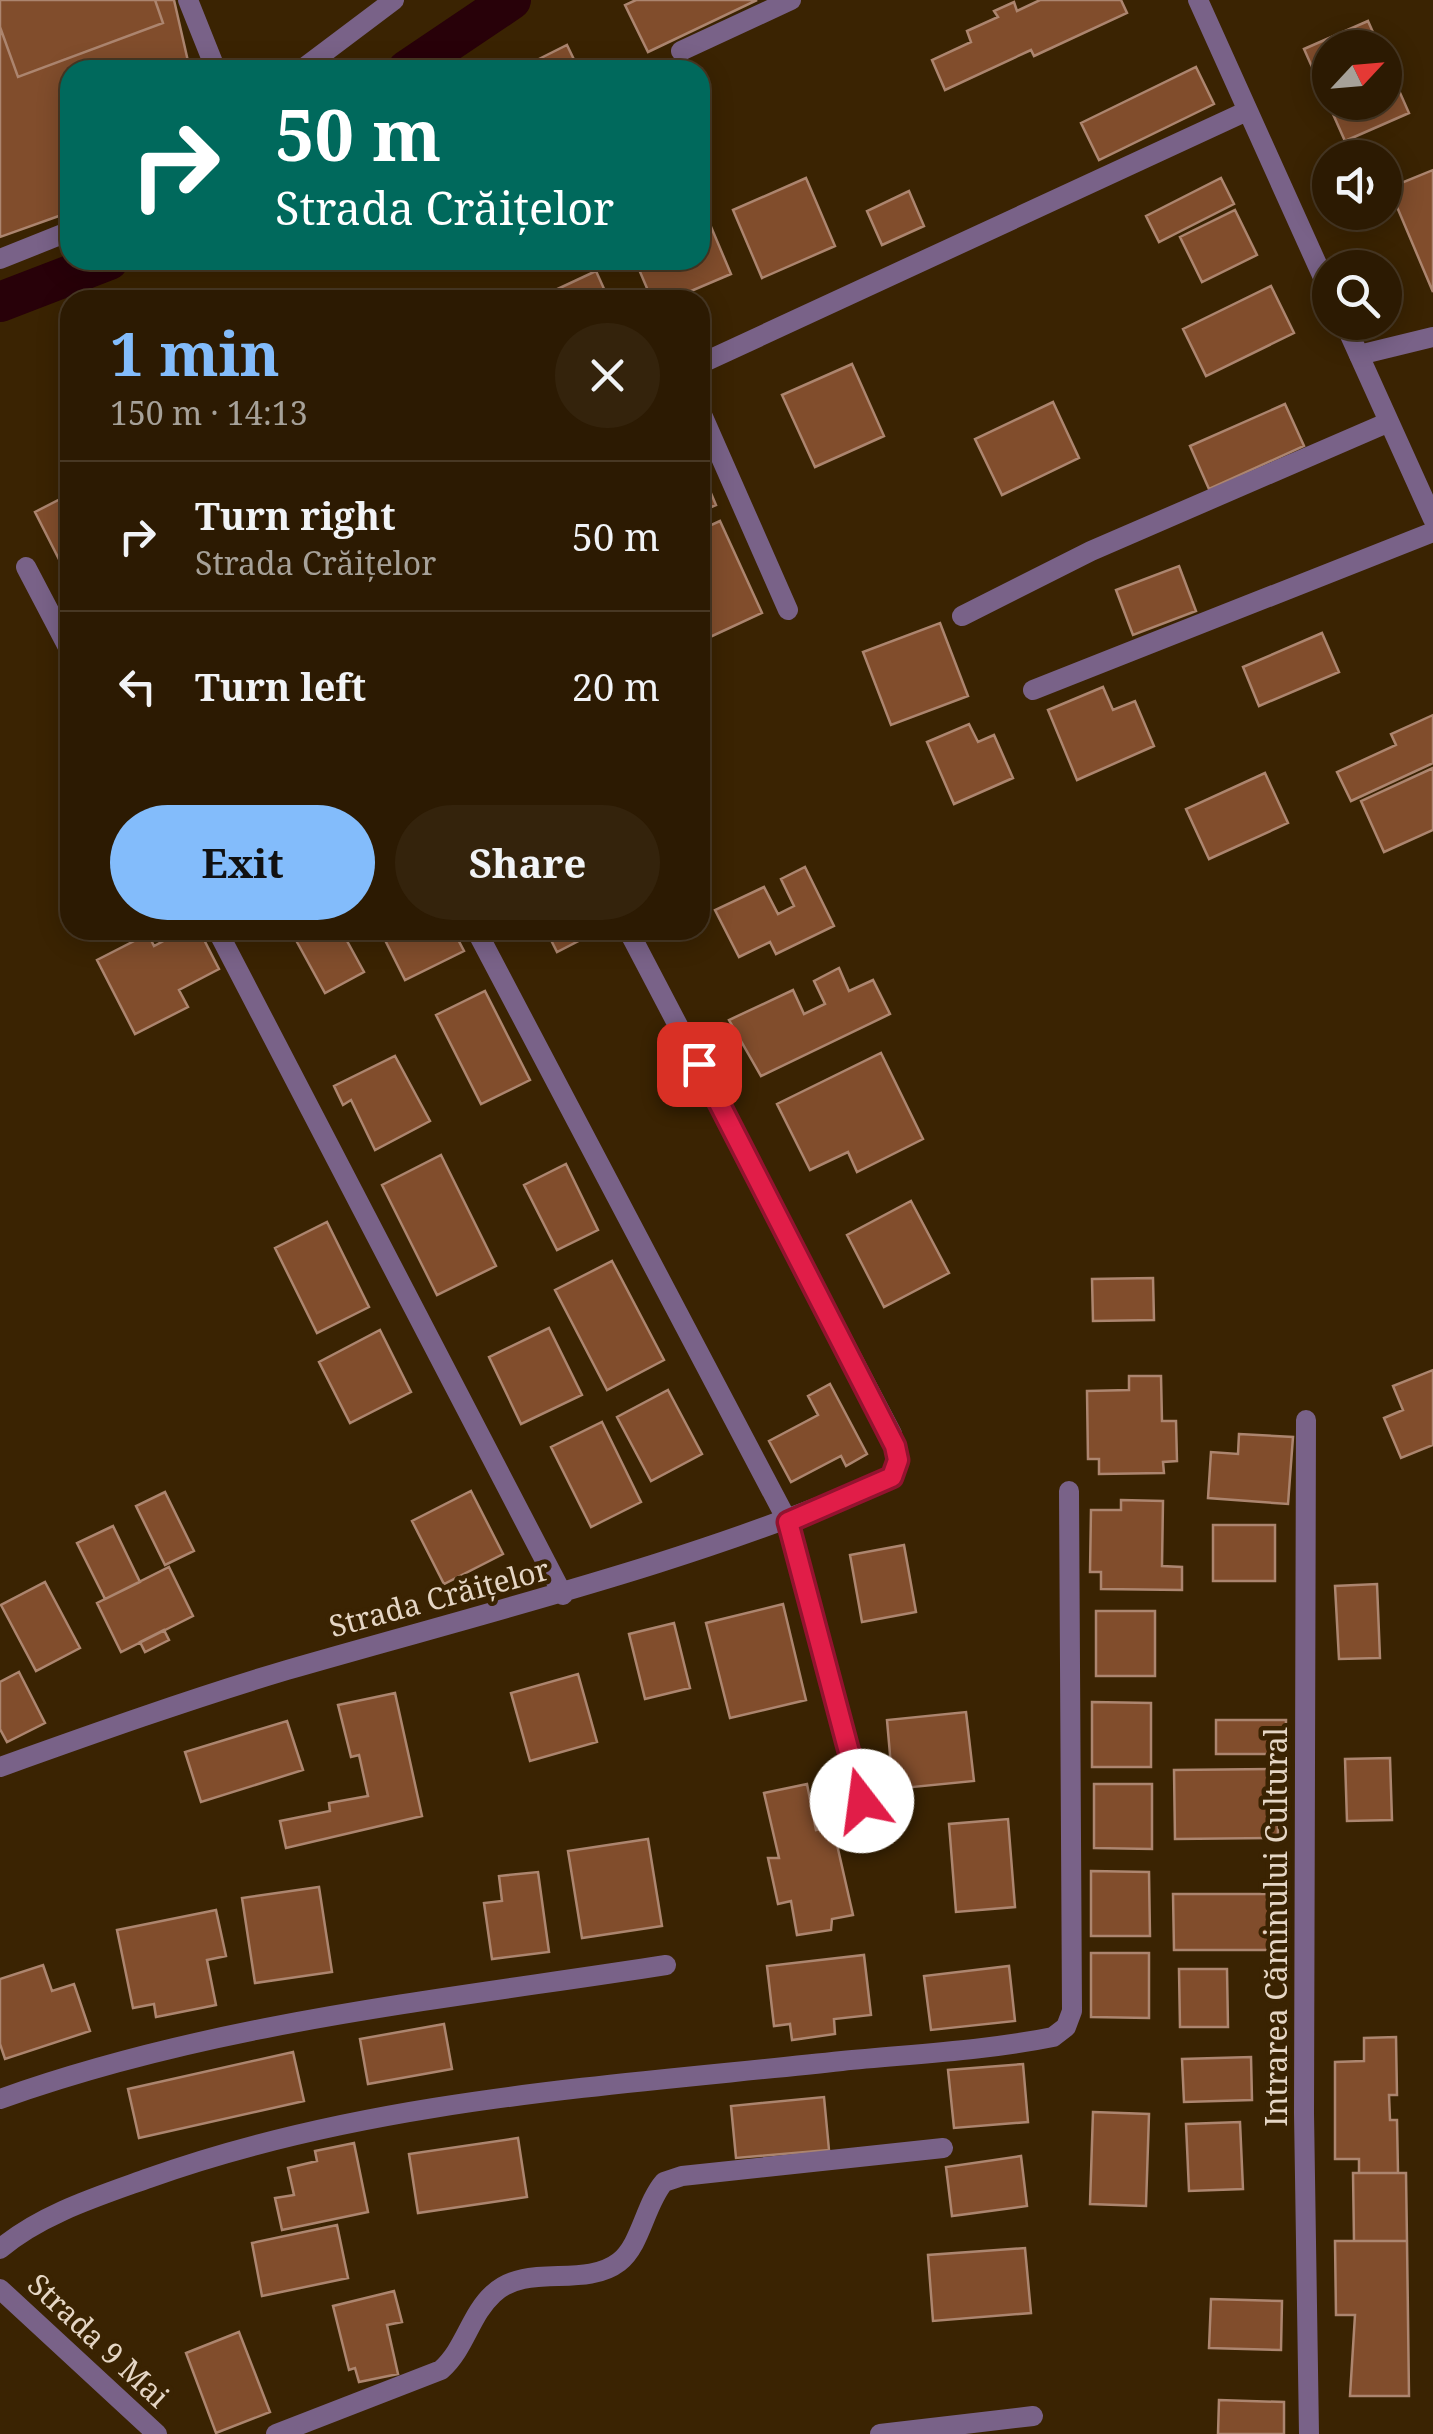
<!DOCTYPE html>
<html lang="en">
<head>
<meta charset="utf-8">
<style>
  :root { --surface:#2c1a02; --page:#34230c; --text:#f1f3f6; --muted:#a6a199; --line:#483824; --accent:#83bcfb }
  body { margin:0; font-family:"Noto Serif",serif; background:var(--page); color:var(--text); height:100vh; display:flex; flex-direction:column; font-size:38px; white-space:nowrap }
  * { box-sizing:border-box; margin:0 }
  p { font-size:32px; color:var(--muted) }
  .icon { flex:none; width:55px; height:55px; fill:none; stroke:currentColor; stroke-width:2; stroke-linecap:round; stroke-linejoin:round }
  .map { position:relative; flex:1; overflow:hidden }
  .details { position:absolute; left:60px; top:290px; width:650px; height:650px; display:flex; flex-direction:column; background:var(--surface); border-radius:30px; box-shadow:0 5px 25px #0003,0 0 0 2px var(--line) }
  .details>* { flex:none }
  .guide { position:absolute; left:60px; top:60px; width:650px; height:210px; border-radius:30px; box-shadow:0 5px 25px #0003,0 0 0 2px var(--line); background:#00695c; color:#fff; overflow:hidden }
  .needle { width:65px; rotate:64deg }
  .tools { position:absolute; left:1312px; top:30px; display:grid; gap:20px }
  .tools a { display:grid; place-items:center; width:90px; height:90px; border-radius:50%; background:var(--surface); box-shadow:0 5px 25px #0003,0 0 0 2px var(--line); font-size:50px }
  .pin { position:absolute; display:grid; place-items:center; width:85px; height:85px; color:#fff; margin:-42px; border-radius:20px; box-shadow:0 5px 15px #0006 }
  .me { position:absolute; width:110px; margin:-55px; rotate:345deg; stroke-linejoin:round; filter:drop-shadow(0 0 8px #0008) }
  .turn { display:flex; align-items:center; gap:35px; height:210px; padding:0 50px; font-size:45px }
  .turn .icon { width:130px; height:130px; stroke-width:2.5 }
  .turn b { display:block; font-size:70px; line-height:85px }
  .round { display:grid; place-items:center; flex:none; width:105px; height:105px; border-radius:52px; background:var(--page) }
  .overview { display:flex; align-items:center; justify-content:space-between; height:170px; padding:0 50px }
  h1 { font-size:60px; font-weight:700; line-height:75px; color:var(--accent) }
  .action { display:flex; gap:20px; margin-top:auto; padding:20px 50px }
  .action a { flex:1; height:115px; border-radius:60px; background:var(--accent); color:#111; font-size:40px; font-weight:700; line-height:115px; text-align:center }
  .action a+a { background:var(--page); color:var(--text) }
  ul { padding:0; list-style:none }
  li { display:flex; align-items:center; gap:30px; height:150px; padding:0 50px; border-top:2px solid var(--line) }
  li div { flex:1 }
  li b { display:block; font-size:38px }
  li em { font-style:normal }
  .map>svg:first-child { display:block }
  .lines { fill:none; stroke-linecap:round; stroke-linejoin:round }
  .canal { stroke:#280109; stroke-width:40 }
  .building { fill:#814d2c; stroke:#ac856f; stroke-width:2.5 }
  .service { stroke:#796288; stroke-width:20 }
  .minor { stroke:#796288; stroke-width:20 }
  .route-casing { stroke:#92132f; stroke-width:25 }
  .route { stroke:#e11d48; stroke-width:18 }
  .labels { text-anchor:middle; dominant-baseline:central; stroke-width:9; stroke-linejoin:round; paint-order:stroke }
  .street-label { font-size:30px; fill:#e5d6c5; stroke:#3a2302 }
</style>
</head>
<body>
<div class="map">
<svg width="1433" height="2434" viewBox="0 0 1433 2434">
  <rect width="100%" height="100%" fill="#3a2302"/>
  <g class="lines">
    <!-- canal -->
    <path class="canal" d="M407,70L511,0
      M0,302L109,260"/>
  </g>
  <!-- building -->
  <path class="building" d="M0,0H174L190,70H70V212L0,237Z
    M0,0H155L163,23L18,77L0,27Z
    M636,0H757L648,52L625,5Z
    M1040,0H1121L1127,13L1034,56L1031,50L945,90L932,60L971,42L967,31L998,17L994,11L1014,2L1017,11Z
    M1368,21L1380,48H1330V102H1385V59L1409,113L1345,141L1304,49Z
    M567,45L579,70H517Z
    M1196,67L1214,104L1099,160L1081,123Z
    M1433,170V292L1389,188Z
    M806,178L835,246L762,278L733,210Z
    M1221,178L1234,204L1159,242L1146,216Z
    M909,191L924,226L882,245L867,211Z
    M1235,210L1257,255L1202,282L1180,237Z
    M709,222L731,274L670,300H652L635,260H700V226Z
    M596,271L609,300H534Z
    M1271,286L1294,333L1206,376L1183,329Z
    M852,364L884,436L815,467L782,395Z
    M1053,402L1079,458L1002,495L975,439Z
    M1285,404L1304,446L1209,489L1190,446Z
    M700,467L716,505L700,512Z
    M70,494V581L35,512Z
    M720,521L762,613L710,637L700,616V530Z
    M1179,566L1196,611L1133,635L1116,590Z
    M940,623L968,696L891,725L863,652Z
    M1322,633L1339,672L1259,706L1243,667Z
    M1103,687L1113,710L1135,701L1154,746L1077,780L1048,710Z
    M1433,715V763L1351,801L1337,772L1396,745L1391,734Z
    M969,724L978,742L994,735L1013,778L954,804L927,742Z
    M1433,768V830L1384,852L1361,801Z
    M1265,773L1288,823L1209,859L1186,809Z
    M805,867L834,926L776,954L770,942L739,957L715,910L764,887L778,914L794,906L781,879Z
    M184,930H199L219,969L179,990L188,1007L135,1034L97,960L148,934L154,946Z
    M318,930H341L364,972L325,993L297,942Z
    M380,930H453L464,951L405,980Z
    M546,930H595L596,932L557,952Z
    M839,968L849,991L873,980L890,1014L761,1076L729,1020L793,990L804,1014L825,1004L814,981Z
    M485,991L530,1080L481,1104L436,1015Z
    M881,1053L923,1139L857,1172L848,1152L810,1170L777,1104Z
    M395,1056L430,1121L375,1150L351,1100L343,1105L334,1086Z
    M441,1155L496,1266L437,1295L382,1185Z
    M566,1164L598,1230L557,1250L524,1185Z
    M911,1201L949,1273L884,1307L847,1235Z
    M327,1222L369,1307L317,1333L275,1248Z
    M612,1261L664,1360L607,1390L555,1290Z
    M1153,1278L1154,1320L1093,1321L1092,1279Z
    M549,1328L582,1395L521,1424L489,1357Z
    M380,1330L411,1392L350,1423L319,1362Z
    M1433,1370V1445L1401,1458L1384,1418L1403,1410L1393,1386Z
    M1129,1376H1161L1162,1421H1176L1177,1461L1163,1462L1164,1473L1099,1474V1459H1088L1087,1391L1129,1390Z
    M830,1384L867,1454L846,1466L841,1456L791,1482L769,1441L818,1415L808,1396Z
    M668,1390L702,1454L651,1481L617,1417Z
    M602,1422L641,1502L591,1527L551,1447Z
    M1239,1434L1293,1437L1288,1504L1208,1498L1211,1452L1238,1454Z
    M471,1491L503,1554L444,1584L412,1521Z
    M165,1492L194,1551L165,1565L136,1506Z
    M1121,1500L1163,1501L1162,1566L1182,1567V1590L1101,1589V1572H1090L1091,1510H1121Z
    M1213,1525H1275V1581H1213Z
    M113,1526L140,1582L105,1599L77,1543Z
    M904,1545L916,1612L862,1622L850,1555Z
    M169,1567L193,1616L121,1652L97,1603Z
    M45,1582L80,1648L36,1671L1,1605Z
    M1377,1584L1380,1658L1339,1659L1335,1586Z
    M783,1604L806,1700L730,1718L706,1623Z
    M1096,1611H1155V1676H1096Z
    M674,1623L690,1688L645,1699L629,1634Z
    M164,1630L169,1640L145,1652L140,1642Z
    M19,1672L45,1723L7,1742L0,1729V1682Z
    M578,1674L597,1742L530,1761L511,1693Z
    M395,1693L422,1816L286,1848L280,1821L330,1811L329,1803L368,1796L359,1755L351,1757L338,1705Z
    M1092,1702L1151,1703V1767H1092Z
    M966,1712L974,1781L893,1789L887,1720Z
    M1216,1720H1286L1285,1754H1216Z
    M287,1721L303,1770L201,1802L185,1752Z
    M1390,1758L1392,1820L1347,1821L1345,1759Z
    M1277,1769L1278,1838L1175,1839L1174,1770Z
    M807,1784L816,1830L833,1827L853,1915L832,1919L831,1930L797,1935L791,1901L778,1904L768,1858H779L764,1793Z
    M1094,1784H1152V1849L1094,1848Z
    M1008,1819L1015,1907L956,1912L949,1824Z
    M648,1839L662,1926L582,1938L568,1851Z
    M1091,1871L1149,1872L1150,1936H1091Z
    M538,1872L549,1952L492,1959L484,1903L502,1901L499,1876Z
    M319,1887L332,1972L255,1983L242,1898Z
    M1173,1894H1282L1283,1950H1174Z
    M216,1910L226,1956L207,1960L216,2005L156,2017L154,2004L133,2008L117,1930Z
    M1091,1953H1149V2018L1091,2017Z
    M864,1955L871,2015L834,2019L835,2034L792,2040L790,2024L774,2026L767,1966Z
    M43,1965L52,1991L74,1984L90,2031L5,2059L0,2044V1979Z
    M1009,1966L1015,2021L931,2030L924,1976Z
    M1179,1969H1227L1228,2027H1180Z
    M444,2024L452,2069L368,2084L360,2039Z
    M1396,2037L1397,2095H1389L1390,2120H1397L1398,2173H1359V2159H1335V2062L1364,2061V2038Z
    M293,2052L304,2101L139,2138L128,2089Z
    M1251,2057L1252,2100L1184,2102L1182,2059Z
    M1023,2064L1028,2122L954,2128L948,2070Z
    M824,2097L829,2150L736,2158L731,2106Z
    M1093,2112L1149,2114L1146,2206L1090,2204Z
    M1240,2122L1243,2189L1189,2191L1186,2124Z
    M518,2138L527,2197L418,2213L409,2154Z
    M354,2143L368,2212L282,2230L275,2198L294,2195L288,2168L317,2161L315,2151Z
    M1021,2156L1027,2206L952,2216L946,2167Z
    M1353,2173H1406L1407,2241H1354Z
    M337,2225L348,2278L262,2296L252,2243Z
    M1335,2241H1407L1409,2396H1350L1355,2315H1336Z
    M1025,2248L1031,2313L933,2321L928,2255Z
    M394,2291L402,2322L387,2325L398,2374L359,2382L355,2368L349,2370L333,2306Z
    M1211,2299L1282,2301L1281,2350L1209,2348Z
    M239,2332L270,2412L216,2433L186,2353Z
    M1219,2400L1284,2402V2434H1218Z"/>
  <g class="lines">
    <!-- service -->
    <path class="service" d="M1359,355L1433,337"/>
    <!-- minor -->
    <path class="minor" d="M188,0L216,70
      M1198,0L1330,293
      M681,51L791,0
      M301,70L394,0
      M0,259L70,231
      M1344,322L1433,519
      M700,364L1247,111
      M700,410L788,610
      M26,567L70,651
      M962,616L1091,551L1389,422
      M1033,690L1433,532
      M217,930L563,1595
      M476,930L788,1522L862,1801
      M1306,1420L1304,2113L1309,2434
      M0,1767C95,1733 190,1699 287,1670C491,1611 696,1562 891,1477L898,1460L892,1434L628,930
      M0,2099C215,2022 442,2000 666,1965
      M0,2249C41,2214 99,2196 149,2178C370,2099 611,2086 842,2061C912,2054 984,2051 1053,2037L1066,2027L1072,2011L1069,1491
      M0,2289L157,2434
      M276,2434L441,2370C465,2349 470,2315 493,2294C526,2262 584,2289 619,2262C641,2245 645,2204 664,2182L682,2176L943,2148
      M880,2434L1033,2416"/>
  </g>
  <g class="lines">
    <!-- route casing -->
    <g class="route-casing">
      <path id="route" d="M699,1064L895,1446L898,1460L892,1477L788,1522L862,1801"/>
    </g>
    <!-- route -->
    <use href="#route" class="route"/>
  </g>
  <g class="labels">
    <!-- street labels -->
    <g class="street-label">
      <text transform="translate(439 1597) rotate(-15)">Strada Crăițelor</text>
      <text transform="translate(1275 1927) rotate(-90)">Intrarea Căminului Cultural</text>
      <text transform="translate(99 2340) rotate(43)">Strada 9 Mai</text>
    </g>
  </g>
</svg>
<div class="tools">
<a><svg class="needle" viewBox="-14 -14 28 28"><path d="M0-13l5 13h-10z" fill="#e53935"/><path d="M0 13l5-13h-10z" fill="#a6a199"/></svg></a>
<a><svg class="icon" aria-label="sound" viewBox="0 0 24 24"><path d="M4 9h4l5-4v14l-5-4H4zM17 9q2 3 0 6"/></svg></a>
<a><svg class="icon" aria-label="search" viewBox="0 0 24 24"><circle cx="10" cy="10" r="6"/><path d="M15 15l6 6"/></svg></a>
</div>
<div class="pin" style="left:699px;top:1064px;background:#d93025"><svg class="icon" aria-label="arrive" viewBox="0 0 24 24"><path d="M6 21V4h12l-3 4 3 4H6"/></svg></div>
<svg class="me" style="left:862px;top:1801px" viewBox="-20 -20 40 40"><circle r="19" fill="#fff"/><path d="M0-13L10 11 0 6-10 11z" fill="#e11d48"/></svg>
<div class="guide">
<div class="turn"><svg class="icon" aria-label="right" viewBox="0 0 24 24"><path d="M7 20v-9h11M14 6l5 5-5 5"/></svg><div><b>50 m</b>Strada Crăițelor</div></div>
</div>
<section class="details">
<div class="overview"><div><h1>1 min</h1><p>150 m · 14:13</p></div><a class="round"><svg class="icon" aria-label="close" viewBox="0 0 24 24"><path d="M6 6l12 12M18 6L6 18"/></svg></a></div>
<ul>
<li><svg class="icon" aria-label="right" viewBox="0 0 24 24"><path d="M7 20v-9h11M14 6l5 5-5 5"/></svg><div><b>Turn right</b><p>Strada Crăițelor</p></div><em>50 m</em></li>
<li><svg class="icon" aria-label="left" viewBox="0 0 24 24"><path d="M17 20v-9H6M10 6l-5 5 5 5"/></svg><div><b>Turn left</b></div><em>20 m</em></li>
</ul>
<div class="action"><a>Exit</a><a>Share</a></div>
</section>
</div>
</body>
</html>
